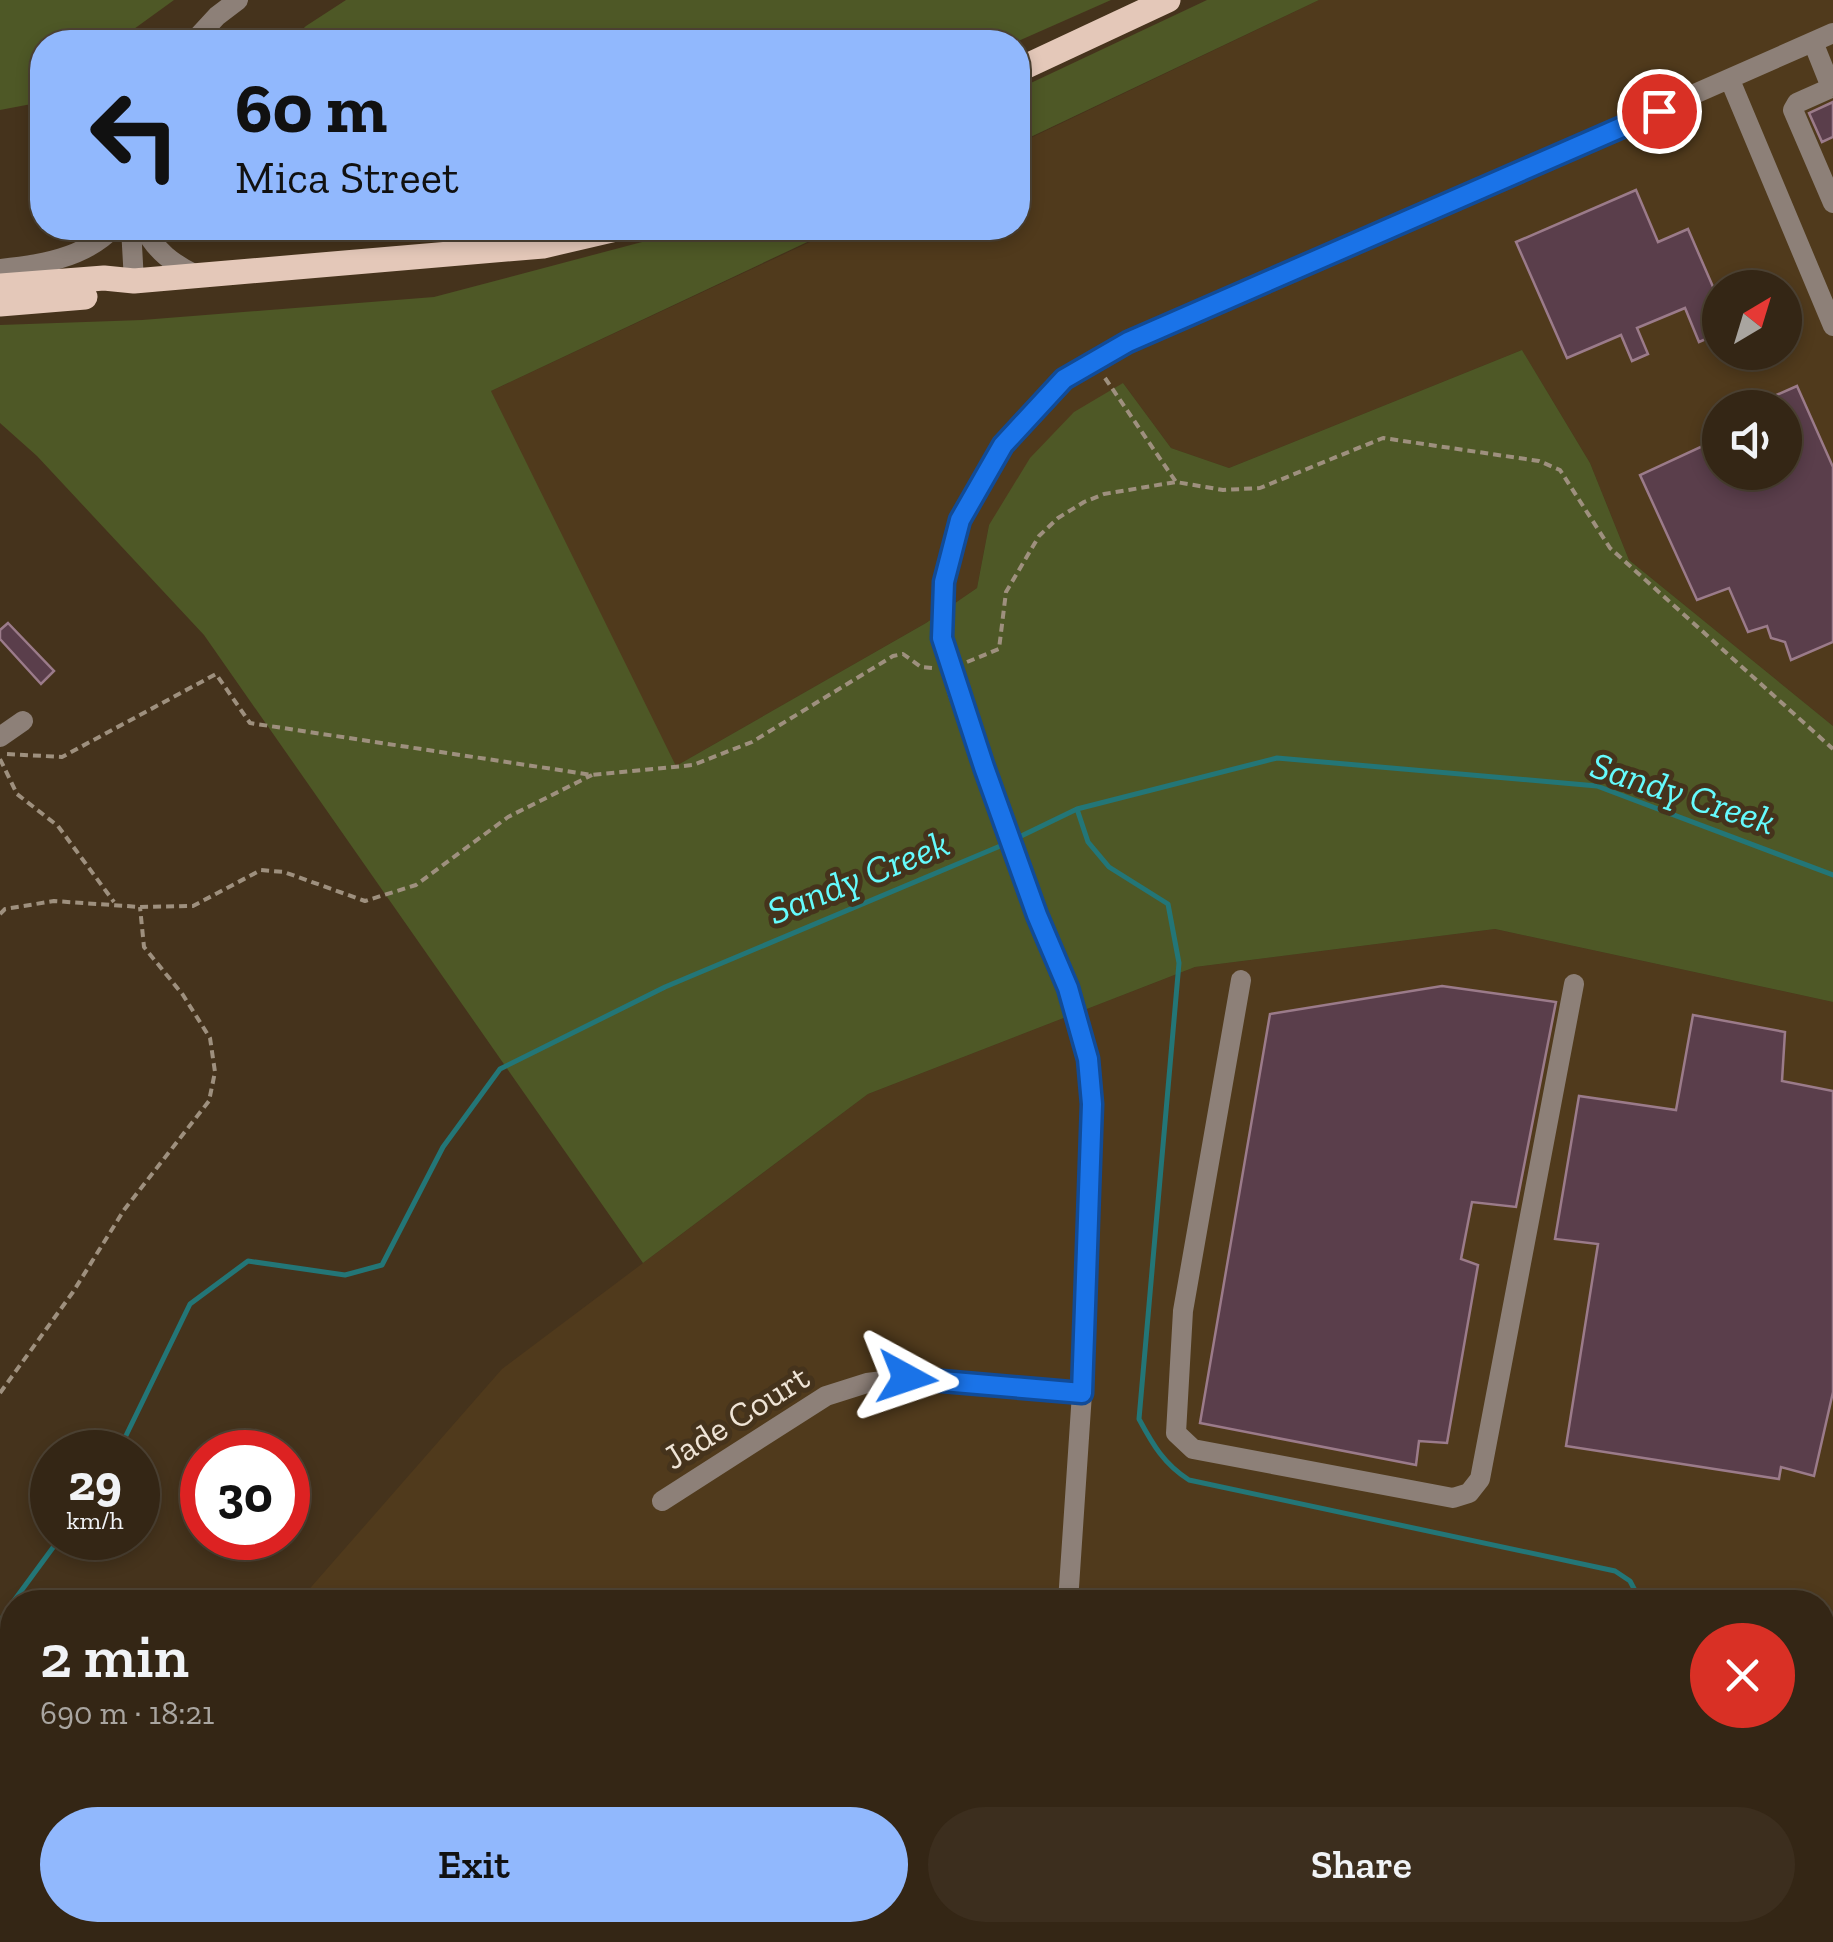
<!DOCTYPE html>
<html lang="en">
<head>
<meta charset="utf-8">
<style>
  :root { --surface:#342615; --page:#3c2e1e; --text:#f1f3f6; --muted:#a9a5a0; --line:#4e4334; --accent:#91b8fd }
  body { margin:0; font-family:"Zilla Slab",serif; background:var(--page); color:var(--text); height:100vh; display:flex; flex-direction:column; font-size:38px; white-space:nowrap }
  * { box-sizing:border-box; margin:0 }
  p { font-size:32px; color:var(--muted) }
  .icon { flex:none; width:55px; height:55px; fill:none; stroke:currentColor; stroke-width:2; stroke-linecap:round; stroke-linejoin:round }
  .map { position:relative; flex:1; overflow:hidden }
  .details { position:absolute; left:0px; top:1590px; width:1835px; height:352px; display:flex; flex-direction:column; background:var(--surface); border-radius:40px 40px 0 0; box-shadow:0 5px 15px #0003,0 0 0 2px var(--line) }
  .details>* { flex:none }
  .top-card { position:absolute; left:30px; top:30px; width:1000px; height:210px; border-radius:40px; box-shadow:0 5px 15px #0003,0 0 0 2px var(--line); background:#91b8fd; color:#111; overflow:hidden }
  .needle { width:65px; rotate:38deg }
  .tools { position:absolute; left:1702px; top:270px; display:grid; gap:20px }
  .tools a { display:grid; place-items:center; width:100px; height:100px; border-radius:50%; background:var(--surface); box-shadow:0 5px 15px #0003,0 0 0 2px var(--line); font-size:50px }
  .speed { position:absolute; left:30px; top:1430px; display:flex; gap:20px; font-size:50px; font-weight:700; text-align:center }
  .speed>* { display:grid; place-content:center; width:130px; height:130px; border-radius:50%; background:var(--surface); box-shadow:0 5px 15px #0003,0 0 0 2px var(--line); line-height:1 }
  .speed small { font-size:25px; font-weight:400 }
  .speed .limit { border:15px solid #d22; background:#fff; color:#111 }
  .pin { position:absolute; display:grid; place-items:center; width:85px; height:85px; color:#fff; margin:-42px; border:5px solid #fff; border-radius:50%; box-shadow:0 2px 10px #0007 }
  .me { position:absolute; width:110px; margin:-55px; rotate:95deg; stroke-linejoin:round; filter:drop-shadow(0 0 8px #0008) }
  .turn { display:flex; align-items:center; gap:35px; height:210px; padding:0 40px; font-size:45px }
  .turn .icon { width:130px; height:130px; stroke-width:2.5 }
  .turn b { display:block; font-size:70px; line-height:85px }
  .round { display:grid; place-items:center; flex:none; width:105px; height:105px; border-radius:52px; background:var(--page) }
  .headline { display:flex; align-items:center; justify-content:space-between; height:170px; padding:0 40px }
  h1 { font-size:60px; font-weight:600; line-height:75px }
  .cta { display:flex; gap:20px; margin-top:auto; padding:20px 40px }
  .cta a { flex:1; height:115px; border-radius:60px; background:var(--accent); color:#111; font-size:40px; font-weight:600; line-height:115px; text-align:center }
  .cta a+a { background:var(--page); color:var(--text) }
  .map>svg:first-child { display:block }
  .built { fill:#503a1c; fill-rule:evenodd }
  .green { fill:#4e5826 }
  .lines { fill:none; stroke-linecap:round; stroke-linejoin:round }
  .stream { stroke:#237677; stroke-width:5 }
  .building { fill:#5a3e4b; stroke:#9b7b8a; stroke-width:2.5 }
  .path { stroke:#9e907e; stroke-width:4; stroke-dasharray:8 5; stroke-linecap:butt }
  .minor { stroke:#8d8078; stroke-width:20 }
  .major { stroke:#e4c8b9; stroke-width:25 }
  .route-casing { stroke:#114b97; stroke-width:25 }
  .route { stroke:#1a73e8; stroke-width:18 }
  .labels { text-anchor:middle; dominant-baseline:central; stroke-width:10; stroke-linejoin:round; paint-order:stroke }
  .street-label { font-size:35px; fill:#efe4d6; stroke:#45331c }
  .water-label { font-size:38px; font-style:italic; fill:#65fbfd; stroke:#45331c }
</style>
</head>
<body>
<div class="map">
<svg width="1833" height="1942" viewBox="0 0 1833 1942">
  <rect width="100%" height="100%" fill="#45331c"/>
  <!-- built -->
  <path class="built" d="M1319,0H1833V726L1629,560L1590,463L1522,350L1229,468L1171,448L1123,383L989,525L977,588L926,623L676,766L584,587L491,391L840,228H1018V144ZM1720,288H1785V352H1720ZM1720,408H1785V472H1720Z
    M1495,929L1833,1002V1942H150L155,1930H1822V1602H298L502,1369L868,1094L1195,967Z"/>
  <!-- green -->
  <path class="green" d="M0,0H174L116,42H42V102L0,110Z
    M346,0H1111L1016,42H289L306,26Z
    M1207,0H1319L1018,143V89Z
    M212,228H384L234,238Z
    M695,228H837L491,391L676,766L926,623L977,588L989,525L1030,458L1074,412L1123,383L1171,448L1229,468L1522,350L1590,463L1629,560L1833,726V1002L1495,929L1195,967L868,1094L643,1263L204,635L37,456L0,423V325L142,320L434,297Z"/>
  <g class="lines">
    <!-- stream -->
    <path class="stream" d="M1077,809L1088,842L1109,867L1168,904L1179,963L1139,1419C1153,1445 1164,1464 1189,1480L1615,1571L1630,1581L1641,1602
      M1015,839L1077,809L1277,758L1597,786L1833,875
      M118,1452L190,1304L248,1261L345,1275L382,1265L443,1147L500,1069L665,987L1005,844
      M13,1602L60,1538
      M0,1621L12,1604
      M1590,1942L1592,1930"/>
  </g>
  <!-- building -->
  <path class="building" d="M1833,102V137L1822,142L1809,113Z
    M1636,190L1658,242L1688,229L1720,303V333L1699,342L1685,308L1637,328L1648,354L1632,361L1621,335L1567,358L1516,242Z
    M1797,386L1833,467V642L1791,660L1785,642L1771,638L1767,626L1748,632L1729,588L1697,600L1640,475L1720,438V472H1785L1786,408H1747Z
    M8,623L54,671L41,684L0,639V630Z
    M1442,986L1556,1002L1516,1207L1472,1202L1461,1259L1478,1265L1447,1443L1419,1441L1416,1465L1200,1423L1270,1014Z
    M1693,1015L1785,1032L1782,1081L1833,1091V1392L1814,1476L1781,1467L1779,1479L1566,1446L1598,1244L1555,1239L1579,1096L1676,1110Z"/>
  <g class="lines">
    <!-- path -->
    <path class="path" d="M1105,378L1176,482
      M967,662L999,649L1006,592L1039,536L1058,518L1084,502L1104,494L1176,482L1223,490L1260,488L1383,438L1539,461L1560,470L1610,548L1833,749
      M7,754L62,757L216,674L250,723L592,775L693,765L752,742L893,656L903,654L921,667L933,668
      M0,759L17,794L58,826L114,902
      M0,914L5,909L54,901L140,907L193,906L261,870L284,872L365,901L416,885L508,817L592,775
      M0,1393L73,1292L124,1210L209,1101L215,1072L210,1038L183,995L144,947L140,907"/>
    <!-- minor -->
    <path class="minor" d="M193,42L217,16L238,0
      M1813,42L1831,87
      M1730,80L1833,326
      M1833,87L1797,103L1793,110L1833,203
      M131,228L134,281
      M144,228C156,251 173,264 196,275
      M0,269C39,265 85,258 113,228
      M0,737L23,721
      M1241,980L1183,1311L1176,1433L1193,1449L1453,1498L1469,1493L1480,1479L1574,984
      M662,1501L826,1396L867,1383L907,1378L1082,1393
      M1068,1602L1082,1393L1089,1213L1091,1104L1087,1059L1068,987L1037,915L958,694L942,638L944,582L960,520L1003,445L1063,379L1128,343L1833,33
      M658,1930L661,1942
      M1272,1930L1333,1942
      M1046,1942L1047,1930
      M1152,1942L1154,1930"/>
    <!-- major -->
    <path class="major" d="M1018,70L1168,0
      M0,286L104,278L134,281L543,246L620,228
      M0,304L85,297"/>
  </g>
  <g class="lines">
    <!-- route casing -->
    <g class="route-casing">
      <path id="route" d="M907,1378L1082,1393L1092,1104L1088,1059L1068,988L1037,915L984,767L942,638L944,582L960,520L1003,445L1064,379L1128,342L1659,111"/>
    </g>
    <!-- route -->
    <use href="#route" class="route"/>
  </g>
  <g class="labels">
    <!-- street labels -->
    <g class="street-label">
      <text transform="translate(736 1417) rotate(-32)">Jade Court</text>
    </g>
    <!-- water labels -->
    <g class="water-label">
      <text transform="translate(1683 793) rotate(18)">Sandy Creek</text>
      <text transform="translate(858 877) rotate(-22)">Sandy Creek</text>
    </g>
  </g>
</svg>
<div class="tools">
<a><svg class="needle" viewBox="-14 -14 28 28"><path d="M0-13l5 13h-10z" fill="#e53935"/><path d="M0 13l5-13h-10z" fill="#a9a5a0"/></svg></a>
<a><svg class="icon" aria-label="sound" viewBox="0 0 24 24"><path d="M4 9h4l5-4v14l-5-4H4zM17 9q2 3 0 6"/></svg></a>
</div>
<div class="speed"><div>29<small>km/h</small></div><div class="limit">30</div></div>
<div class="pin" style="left:1659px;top:111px;background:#d93025"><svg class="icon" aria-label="arrive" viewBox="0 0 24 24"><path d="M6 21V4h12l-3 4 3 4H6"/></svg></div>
<svg class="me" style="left:907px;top:1378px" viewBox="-20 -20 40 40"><path d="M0-17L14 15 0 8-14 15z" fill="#1a73e8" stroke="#fff" stroke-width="4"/></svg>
<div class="top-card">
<div class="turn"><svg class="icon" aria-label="left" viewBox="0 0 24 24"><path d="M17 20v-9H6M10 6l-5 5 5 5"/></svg><div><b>60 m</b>Mica Street</div></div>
</div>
<section class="details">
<div class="headline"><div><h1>2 min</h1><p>690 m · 18:21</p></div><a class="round" style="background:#d93025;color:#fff"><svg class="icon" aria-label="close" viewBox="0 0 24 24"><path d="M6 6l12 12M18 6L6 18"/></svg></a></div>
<div class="cta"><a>Exit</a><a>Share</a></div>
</section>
</div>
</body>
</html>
